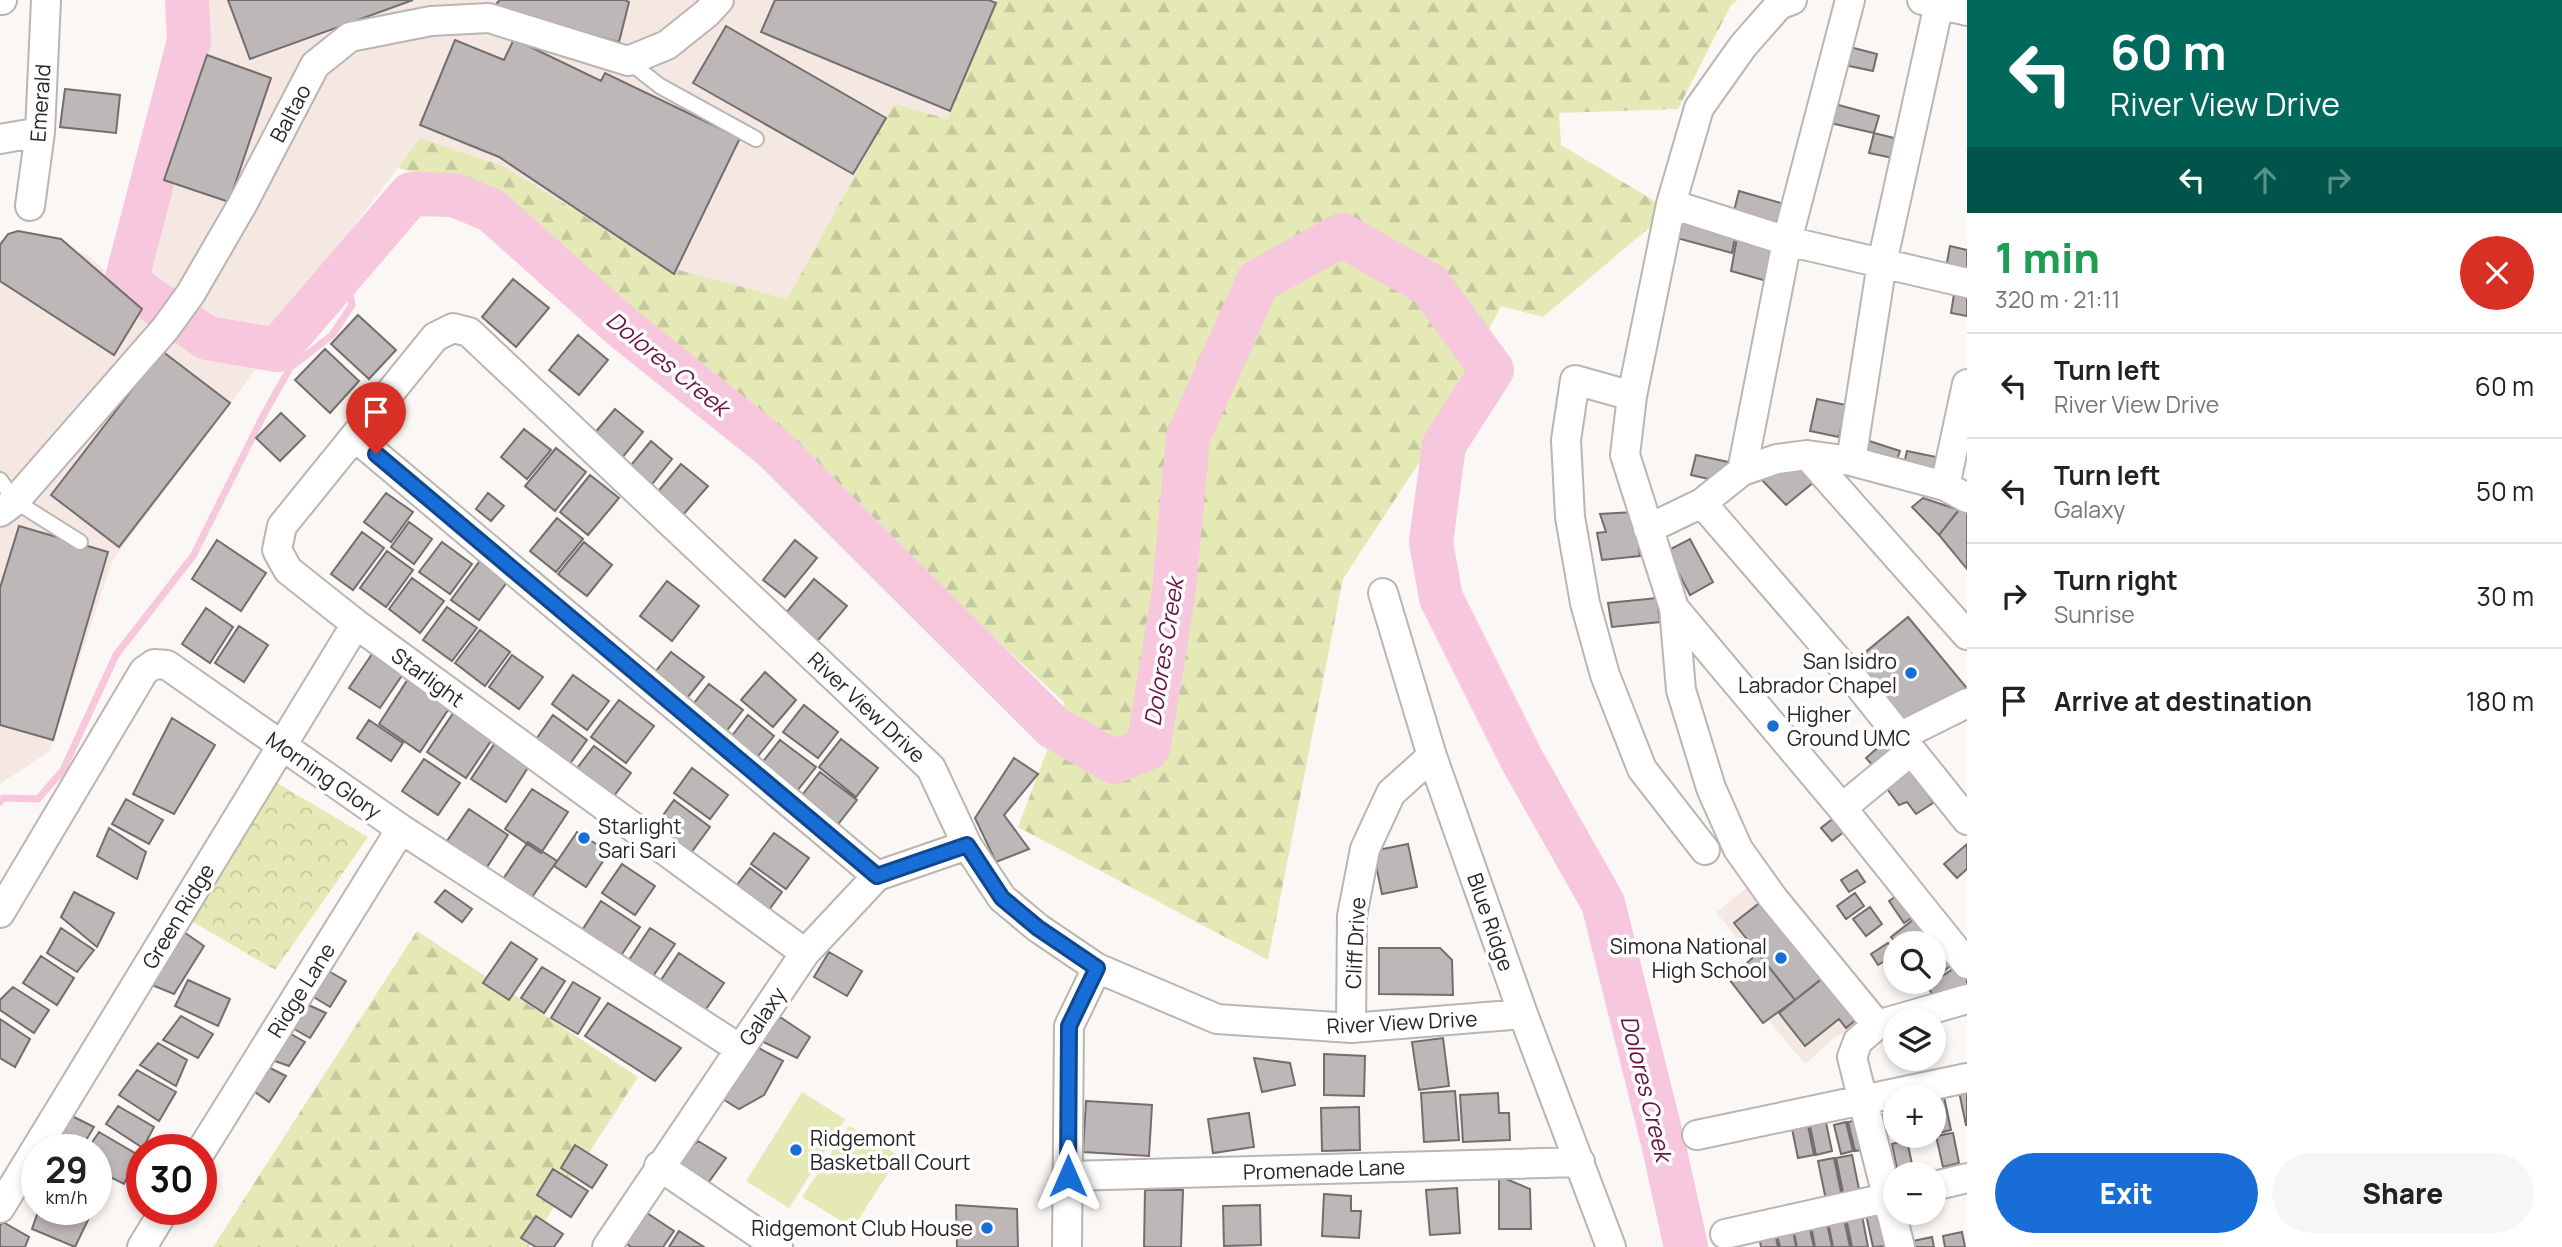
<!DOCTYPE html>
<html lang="en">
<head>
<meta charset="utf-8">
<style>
  :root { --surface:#fff; --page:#f6f6f6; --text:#222; --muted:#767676; --line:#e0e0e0; --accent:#186dd7 }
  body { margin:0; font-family:Manrope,sans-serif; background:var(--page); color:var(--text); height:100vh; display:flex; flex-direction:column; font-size:26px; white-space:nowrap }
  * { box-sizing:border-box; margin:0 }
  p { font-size:23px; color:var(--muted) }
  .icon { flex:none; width:38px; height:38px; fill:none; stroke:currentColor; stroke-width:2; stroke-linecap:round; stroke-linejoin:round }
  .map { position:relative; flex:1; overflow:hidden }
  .details { display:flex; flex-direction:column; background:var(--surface); width:595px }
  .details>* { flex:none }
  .banner { background:#00695c; color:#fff; overflow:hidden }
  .controls { position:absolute; left:1883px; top:931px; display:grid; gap:14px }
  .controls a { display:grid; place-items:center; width:63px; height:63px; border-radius:50%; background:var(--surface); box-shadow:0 4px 10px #0003; font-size:35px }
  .speed { position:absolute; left:21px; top:1134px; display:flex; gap:14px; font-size:35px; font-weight:700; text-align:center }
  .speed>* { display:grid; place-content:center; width:91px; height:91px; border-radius:50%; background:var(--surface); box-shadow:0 4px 10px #0003; line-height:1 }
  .speed small { font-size:18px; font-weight:400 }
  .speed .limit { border:10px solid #d22; background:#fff; color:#111 }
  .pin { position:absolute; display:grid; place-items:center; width:60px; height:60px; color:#fff; margin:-72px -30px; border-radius:50% 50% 50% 0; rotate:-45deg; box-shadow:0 0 7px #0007 }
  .pin .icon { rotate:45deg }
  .me { position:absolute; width:77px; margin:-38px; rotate:0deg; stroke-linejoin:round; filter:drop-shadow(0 0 5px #0008) }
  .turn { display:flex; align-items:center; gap:24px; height:147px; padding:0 28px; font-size:32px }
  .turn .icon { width:91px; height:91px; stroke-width:2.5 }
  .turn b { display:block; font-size:49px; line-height:60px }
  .lanes { display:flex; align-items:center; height:66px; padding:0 28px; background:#0003; justify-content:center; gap:35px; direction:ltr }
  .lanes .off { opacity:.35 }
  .round { display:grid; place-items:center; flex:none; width:74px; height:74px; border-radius:37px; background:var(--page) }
  .headline { display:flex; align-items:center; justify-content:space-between; height:119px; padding:0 28px }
  h1 { font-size:42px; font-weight:800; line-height:52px; color:#1e9e55 }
  .primary-button { display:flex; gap:14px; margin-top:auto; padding:14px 28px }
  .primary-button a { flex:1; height:80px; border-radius:42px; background:var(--accent); color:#fff; font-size:28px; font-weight:800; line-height:80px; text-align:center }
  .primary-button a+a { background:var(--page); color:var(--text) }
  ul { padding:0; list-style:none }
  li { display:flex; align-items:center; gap:21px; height:105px; padding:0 28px; border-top:2px solid var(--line) }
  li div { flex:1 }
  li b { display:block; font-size:26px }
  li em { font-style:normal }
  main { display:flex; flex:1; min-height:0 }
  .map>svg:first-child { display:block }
  .built { fill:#f5e8e2 }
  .forest { fill:url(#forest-firs) }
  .park { fill:url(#park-crowns) }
  .pitch { fill:#e4e9b5 }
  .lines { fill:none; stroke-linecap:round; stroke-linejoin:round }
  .stream { stroke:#f6c7dd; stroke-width:7 }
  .river { stroke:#f6c7dd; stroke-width:44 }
  .building { fill:#bdb8b7; stroke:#736e6e; stroke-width:2 }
  .lane-casing { stroke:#b9b5b2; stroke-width:18 }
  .street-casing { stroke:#b9b5b2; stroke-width:32 }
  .lane { stroke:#fff; stroke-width:14 }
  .street { stroke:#fff; stroke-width:28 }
  .route-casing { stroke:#10478c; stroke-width:18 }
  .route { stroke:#186dd7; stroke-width:12 }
  .poi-dot { fill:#186dd7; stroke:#fff; stroke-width:2.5 }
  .labels { text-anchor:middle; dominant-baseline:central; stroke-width:7; stroke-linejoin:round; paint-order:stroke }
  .street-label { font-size:21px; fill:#282625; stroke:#fff }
  .poi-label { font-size:21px; fill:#282625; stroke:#fff; text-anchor:end }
  .water-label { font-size:23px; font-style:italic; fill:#6a1347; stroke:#fff }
</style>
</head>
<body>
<main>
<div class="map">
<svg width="1967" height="1247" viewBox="0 0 1967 1247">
  <defs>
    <pattern id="forest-firs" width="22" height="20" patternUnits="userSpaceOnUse" patternTransform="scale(1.75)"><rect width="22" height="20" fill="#e4e9b5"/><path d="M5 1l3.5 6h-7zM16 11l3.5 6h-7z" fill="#c4c89c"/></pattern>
    <pattern id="park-crowns" width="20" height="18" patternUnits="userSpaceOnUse" patternTransform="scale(1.75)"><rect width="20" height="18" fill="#e4e9b5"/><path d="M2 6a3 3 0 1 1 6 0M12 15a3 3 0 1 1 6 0" fill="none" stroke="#c4c89c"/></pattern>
  </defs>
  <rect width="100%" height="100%" fill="#fbf7f4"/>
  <!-- built -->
  <path class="built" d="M201,0H995L947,119L894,104L787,299L664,266L420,138L313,281L243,387L112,561L50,751L0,784V240L36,241L88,255L128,292L201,21Z
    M1749,886L1864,1026L1835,1037L1805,1064L1769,1021L1789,1003L1716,912Z"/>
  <!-- forest -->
  <path class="forest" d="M995,0H1738L1731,5L1678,109L1559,113L1561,145L1653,200L1662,217L1543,317L1501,306L1487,333L1477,374L1343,579L1268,960L1018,827L1065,703L681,348L478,193L398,168L420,138L505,167L664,266L787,299L894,104L947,119Z
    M417,931L638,1077L528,1247H213Z"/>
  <!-- park -->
  <path class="park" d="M277,783L368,837L275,970L188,919Z"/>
  <!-- pitch -->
  <path class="pitch" d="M802,1092L845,1119L789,1208L746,1181Z
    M849,1126L899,1156L853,1228L802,1197Z"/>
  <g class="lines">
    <!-- stream -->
    <path class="stream" d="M0,802L3,798L38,799L63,770L116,655L193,556L264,414L290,368L332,335L352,305L346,270"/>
    <!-- river -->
    <path class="river" d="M187,0L189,41L126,282L207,338L277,350L411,194L454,195L491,210L622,327L772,447L1053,727L1114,762L1148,748L1174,591L1188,437L1258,281L1342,235L1430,285L1492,370L1444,445L1431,542L1441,598L1522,760L1603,903L1664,1147L1686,1247"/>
  </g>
  <!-- building -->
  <path class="building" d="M228,0H413L250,59Z
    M500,0H625L629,2L619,42L499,10L497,3Z
    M775,0H989L996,3L950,111L761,32Z
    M726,26L886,118L853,174L693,83Z
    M514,39L601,81L605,73L740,138L674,274L499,157L420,125L455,40L504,60Z
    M1838,44L1877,54L1873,71L1835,63Z
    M207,55L271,78L229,202L164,180Z
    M65,89L120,95L116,133L60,127Z
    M1831,103L1879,116L1874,133L1826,122Z
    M1874,133L1906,141L1902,160L1869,153Z
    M1739,191L1791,206L1786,225L1734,211Z
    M1681,214L1736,232L1732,253L1677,238Z
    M18,231L61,239L142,309L114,355L0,281V245L8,234Z
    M1738,232L1781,245L1774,283L1731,271Z
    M1950,246L1967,250V278L1945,273Z
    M513,279L549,308L516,347L482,317Z
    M1955,288L1967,291V316L1951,313Z
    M358,315L396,350L369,379L331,344Z
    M578,335L608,360L579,395L549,370Z
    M325,349L359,381L330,413L295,380Z
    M162,351L230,403L119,547L51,495Z
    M1817,399L1846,405L1839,437L1810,431Z
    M615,409L643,432L617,464L589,440Z
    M281,413L305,436L280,461L256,438Z
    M524,429L551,450L527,479L501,457Z
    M1863,439L1900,451L1894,468L1858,459Z
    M651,441L672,459L649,488L627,470Z
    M556,448L586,472L555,511L525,486Z
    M1907,451L1941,458L1937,480L1902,472Z
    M1696,455L1733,463L1722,482L1691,475Z
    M681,464L708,486L676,523L650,501Z
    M1783,467H1802L1814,482L1786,505L1761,479Z
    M590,475L619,498L588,535L560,512Z
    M386,493L413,512L391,542L364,522Z
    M488,493L504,506L491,521L476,509Z
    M1923,498L1959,510L1939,535L1912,507Z
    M1961,507L1967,512V569L1939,535Z
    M1634,512L1640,556L1602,560L1597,533L1606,532L1600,514Z
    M557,518L583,539L556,572L530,551Z
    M409,522L432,539L414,564L391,547Z
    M19,526L108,552L53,740L0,725V588Z
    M362,532L384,548L353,590L331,574Z
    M1690,539L1713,582L1690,595L1667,551Z
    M217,540L266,573L241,611L192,579Z
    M795,540L817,558L785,597L763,580Z
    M442,542L472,564L450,594L419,572Z
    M584,542L612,565L587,596L558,574Z
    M387,551L413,570L386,607L360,588Z
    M482,558L510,578L479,620L451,600Z
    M412,578L444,601L420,633L389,609Z
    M814,579L847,606L813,646L781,619Z
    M667,581L699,606L672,641L640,616Z
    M1657,598L1660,622L1612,627L1608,603Z
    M447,607L477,628L452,661L423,640Z
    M206,608L233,627L210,663L182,644Z
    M1908,617L1966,687L1913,730L1856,660Z
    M239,626L268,645L244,682L215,663Z
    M480,630L510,652L485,686L455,663Z
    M374,651L405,671L380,708L349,688Z
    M671,652L704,677L679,708L648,681Z
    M512,655L543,677L519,709L489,687Z
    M765,672L796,700L773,727L741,700Z
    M573,675L609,701L587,730L552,704Z
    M408,679L450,707L420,752L379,724Z
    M709,684L743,710L721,738L687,712Z
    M619,700L654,726L626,763L591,737Z
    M804,705L838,732L818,758L783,732Z
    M458,706L497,732L466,778L427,752Z
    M553,715L587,740L564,772L530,748Z
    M748,715L774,736L754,761L728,741Z
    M172,718L215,745L174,814L133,794Z
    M369,720L403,743L391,761L357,738Z
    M1891,736L1903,750L1879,772L1866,758Z
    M841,739L878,768L856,797L819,767Z
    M780,740L816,767L793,796L758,768Z
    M495,743L529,766L506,802L471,779Z
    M594,746L631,773L608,804L571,776Z
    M1014,758L1038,774L1004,815L1029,849L996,862L975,818Z
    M424,759L460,783L438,815L402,791Z
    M1915,763L1931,781L1925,790L1933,803L1916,814L1907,802L1899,805L1885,786Z
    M692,768L728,795L710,819L674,793Z
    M820,772L857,800L832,832L796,803Z
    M532,789L568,812L541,853L505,829Z
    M126,799L163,820L149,844L112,824Z
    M674,800L710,827L685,861L649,835Z
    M469,809L508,835L485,870L445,844Z
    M1839,814L1850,827L1832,841L1821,828Z
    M109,828L146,852L137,879L97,856Z
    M577,832L609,852L586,887L554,866Z
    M774,833L809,858L786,889L751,864Z
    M528,842L557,861L530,900L501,882Z
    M1408,844L1417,887L1382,894L1373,851Z
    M1967,844V869L1957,878L1944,864Z
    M622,864L655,886L635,915L602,893Z
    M750,868L782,892L763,918L730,894Z
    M1857,870L1865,882L1849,892L1841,880Z
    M445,890L472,909L462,922L435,902Z
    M74,892L114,913L97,947L61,917Z
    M1902,892L1917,914L1904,923L1889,901Z
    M1855,893L1864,906L1846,919L1837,906Z
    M601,901L640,927L618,960L579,935Z
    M1762,901L1823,978L1795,1000L1734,923Z
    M1870,907L1882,924L1866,936L1853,919Z
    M1918,916L1927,928L1908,943H1896L1891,937Z
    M61,928L94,950L77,972L47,953Z
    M178,928L204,946L174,994L147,983Z
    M650,928L675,944L649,982L625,966Z
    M1928,930L1937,945L1934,947V943H1911Z
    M511,942L537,959L509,1000L483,983Z
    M1888,943L1895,955L1878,965L1871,954Z
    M1940,944L1947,954L1934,964V949Z
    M1379,948H1440L1452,960L1453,995L1379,994Z
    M829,952L862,971L847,996L814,977Z
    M679,953L724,983L702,1015L657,986Z
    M1758,953L1795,1000L1763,1023L1729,979Z
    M41,956L74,978L57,1005L23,983Z
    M1948,956L1954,963L1934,979V967Z
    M1959,965L1967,977V985L1939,1004L1927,986Z
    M542,967L565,981L544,1013L521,998Z
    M323,968L346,981L330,1007L307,993Z
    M1830,972L1863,1014L1846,1028L1839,1019L1805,1046L1779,1013Z
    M188,980L230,999L218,1026L175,1006Z
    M573,982L600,998L578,1034L551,1018Z
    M13,987L49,1010L34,1033L0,1010V1000Z
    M302,1002L326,1013L310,1038L287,1025Z
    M608,1003L681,1048L655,1081L585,1036Z
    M181,1016L213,1034L198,1058L163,1040Z
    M780,1017L810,1037L797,1058L761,1041Z
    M0,1019L30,1039L15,1067L0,1058Z
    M284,1030L305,1042L289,1066L266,1058Z
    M1443,1038L1449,1086L1419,1090L1412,1042Z
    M158,1043L187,1060L176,1086L140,1065Z
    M751,1044L783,1061L764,1095L739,1109L721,1098Z
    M1324,1054L1365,1056L1364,1096L1324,1095Z
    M1254,1058L1290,1063L1295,1085L1262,1092Z
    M266,1066L286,1076L269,1102L248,1087Z
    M137,1070L176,1092L159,1121L119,1095Z
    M1967,1085V1125H1966L1958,1087Z
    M1455,1091L1459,1140L1424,1142L1421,1093Z
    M1943,1092L1951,1130L1935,1134L1934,1097Z
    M1498,1093L1499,1113H1509L1510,1140L1463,1142L1460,1095Z
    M1086,1101L1152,1105L1149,1156L1083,1152Z
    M118,1106L154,1127L143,1148L106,1124Z
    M1359,1107L1360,1150L1322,1151L1321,1108Z
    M66,1113L94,1127L80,1150H59L46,1142Z
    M1249,1113L1254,1147L1213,1153L1208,1119Z
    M1824,1113L1832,1151L1816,1155L1808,1116Z
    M1806,1116L1814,1155L1798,1158L1790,1119Z
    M1860,1120L1867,1149L1855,1151L1848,1122Z
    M1846,1122L1853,1151L1841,1154L1834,1125Z
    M99,1132L138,1155L124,1184L96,1170V1150H87Z
    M1953,1133L1959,1163L1943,1167L1936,1136Z
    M1907,1140L1914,1174H1898L1892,1144Z
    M698,1141L726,1158L706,1186L673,1164Z
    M575,1145L607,1165L592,1188L561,1168Z
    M1852,1155L1860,1194L1844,1197L1836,1158Z
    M1834,1158L1842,1197L1826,1200L1818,1161Z
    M553,1169L588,1191L571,1217L537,1195Z
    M1499,1176L1530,1189L1531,1229H1499Z
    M1457,1188L1460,1233L1430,1235L1426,1190Z
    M1145,1190H1183L1181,1247H1144Z
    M1324,1194L1351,1196V1211H1361L1359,1238L1322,1236Z
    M956,1205L1017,1209L1018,1247H957Z
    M1260,1205L1261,1245L1224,1246L1223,1206Z
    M1881,1207L1889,1246L1873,1247L1865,1210Z
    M39,1209H73L89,1218L75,1247L32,1229Z
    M1861,1210L1868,1247H1852L1845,1213Z
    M644,1211L674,1231L663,1247H631L623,1241Z
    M1843,1214L1850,1247H1833L1827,1217Z
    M536,1216L563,1234L554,1247H536L521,1238Z
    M1826,1218L1832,1247H1815L1810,1221Z
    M1808,1221L1814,1247H1797L1792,1224Z
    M3,1222L29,1237L25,1247H0V1226Z
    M1792,1224L1796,1247H1780L1775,1227Z
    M1774,1228L1778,1247H1761L1758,1231Z
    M679,1231L704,1247H669Z
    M1962,1232L1965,1247H1945L1943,1236Z
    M1932,1237L1934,1247H1915L1913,1241Z"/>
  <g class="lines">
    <!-- lane casing -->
    <g class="lane-casing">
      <path id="lane" d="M628,61L660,86L756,139
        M0,480L15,501L80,542"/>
    </g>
    <!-- street casing -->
    <g class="street-casing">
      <path id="street" d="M0,0H2
        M1792,0L1779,5L1743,46L1699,108L1671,204L1632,396L1625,455L1674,608L1681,690L1711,788L1738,849L1773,898L1877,1025
        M1922,0L1967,11
        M0,139L40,132
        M1671,204L1787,241L1967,283
        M30,206L40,132L46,0
        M1632,396L1575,380L1566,440L1570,517L1585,603L1605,675L1642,769L1705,850
        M355,437L877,876
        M1807,455L1967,635
        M1851,461L1882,263L1939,4
        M1742,471L1787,241L1850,0
        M1945,486L1967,384
        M1702,503L1853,678L1967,820
        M0,512L15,501L165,329L191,293L242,205L315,65L350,37L431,21L489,18L628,61L667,45L707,13L719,0
        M1648,529L1702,503L1742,471L1777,459L1807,455L1851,461L1945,486L1967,498
        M1383,593L1432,756L1523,1014L1611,1247
        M1674,608L1842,808L1967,964
        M1913,730L1967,703
        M1842,808L1911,751
        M0,913L144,671L154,664L167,665L401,829L740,1049
        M805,953L356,624L288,570L277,550L282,526L435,337L453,328L469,332L931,768L967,845L1002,898L1038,928L1097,968L1217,1019L1351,1028L1523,1014
        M1351,1028L1352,916L1365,849L1391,793L1432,756
        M1697,1135L1967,1078
        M201,1151L401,829
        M659,1166L778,1247
        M1068,1176L1580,1162
        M1934,1186L1967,1178
        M0,1208L356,624
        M1725,1234L1895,1196
        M142,1247L165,1209
        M607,1247L805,953L877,876L967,845
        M1067,1247L1069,1026L1097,968
        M1900,1247L1852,1057L1858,1041L1877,1025L1967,999"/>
    </g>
    <!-- lane -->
    <use href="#lane" class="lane"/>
    <!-- street -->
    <use href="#street" class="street"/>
  </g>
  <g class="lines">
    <!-- route casing -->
    <g class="route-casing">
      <path id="route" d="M376,454L877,876L967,845L1002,898L1038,928L1097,968L1069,1026L1068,1176"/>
    </g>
    <!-- route -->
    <use href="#route" class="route"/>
  </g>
  <!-- markers -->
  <g class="poi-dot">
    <circle cx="1911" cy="673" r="7"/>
    <circle cx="1773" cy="726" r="7"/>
    <circle cx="584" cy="838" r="7"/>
    <circle cx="1781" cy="958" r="7"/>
    <circle cx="796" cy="1150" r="7"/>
    <circle cx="987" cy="1228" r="7"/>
  </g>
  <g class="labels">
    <!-- street labels -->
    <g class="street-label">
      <text transform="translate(40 103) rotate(-86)">Emerald</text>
      <text transform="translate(290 113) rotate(-62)">Baltao</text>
      <text transform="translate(428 677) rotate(36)">Starlight</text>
      <text transform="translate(867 707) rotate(43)">River View Drive</text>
      <text transform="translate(324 775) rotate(35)">Morning Glory</text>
      <text transform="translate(178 916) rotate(-59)">Green Ridge</text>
      <text transform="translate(1491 922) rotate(71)">Blue Ridge</text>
      <text transform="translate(1355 943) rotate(-87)">Cliff Drive</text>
      <text transform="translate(301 990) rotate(-58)">Ridge Lane</text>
      <text transform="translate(762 1016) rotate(-56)">Galaxy</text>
      <text transform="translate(1402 1022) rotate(-3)">River View Drive</text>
      <text transform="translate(1324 1169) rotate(-2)">Promenade Lane</text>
    </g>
    <!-- poi labels -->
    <g class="poi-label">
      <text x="1897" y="661">San Isidro<tspan x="1897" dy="24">Labrador Chapel</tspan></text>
      <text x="1787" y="714" text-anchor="start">Higher<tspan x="1787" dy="24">Ground UMC</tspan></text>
      <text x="598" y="826" text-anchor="start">Starlight<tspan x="598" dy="24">Sari Sari</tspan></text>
      <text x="1767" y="946">Simona National<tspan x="1767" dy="24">High School</tspan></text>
      <text x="810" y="1138" text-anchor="start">Ridgemont<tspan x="810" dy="24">Basketball Court</tspan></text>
      <text x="973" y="1228">Ridgemont Club House</text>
    </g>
    <!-- water labels -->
    <g class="water-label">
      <text transform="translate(668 363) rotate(39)">Dolores Creek</text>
      <text transform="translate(1163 652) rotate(-81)">Dolores Creek</text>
      <text transform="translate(1647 1088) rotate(76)">Dolores Creek</text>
    </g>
  </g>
</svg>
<div class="controls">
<a><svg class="icon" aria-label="search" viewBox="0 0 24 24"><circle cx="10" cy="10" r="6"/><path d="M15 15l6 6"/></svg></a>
<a><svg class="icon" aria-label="layers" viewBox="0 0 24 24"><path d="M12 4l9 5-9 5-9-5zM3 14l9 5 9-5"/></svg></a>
<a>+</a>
<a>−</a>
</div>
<div class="speed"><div>29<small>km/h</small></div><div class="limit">30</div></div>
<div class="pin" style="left:376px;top:454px;background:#d93025"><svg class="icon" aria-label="arrive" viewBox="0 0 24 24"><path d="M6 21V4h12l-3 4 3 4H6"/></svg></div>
<svg class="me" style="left:1068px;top:1176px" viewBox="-20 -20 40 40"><path d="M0-17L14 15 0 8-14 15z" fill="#186dd7" stroke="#fff" stroke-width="4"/></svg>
</div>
<section class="details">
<div class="banner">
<div class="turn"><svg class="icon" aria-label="left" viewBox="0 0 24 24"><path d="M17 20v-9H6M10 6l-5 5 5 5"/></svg><div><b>60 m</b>River View Drive</div></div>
<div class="lanes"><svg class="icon" aria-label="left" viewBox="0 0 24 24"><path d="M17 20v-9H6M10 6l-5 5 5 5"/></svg><svg class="icon off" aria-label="ahead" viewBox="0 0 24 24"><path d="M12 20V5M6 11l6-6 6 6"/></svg><svg class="icon off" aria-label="right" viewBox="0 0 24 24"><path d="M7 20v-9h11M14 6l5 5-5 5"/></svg></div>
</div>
<div class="headline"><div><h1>1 min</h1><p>320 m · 21:11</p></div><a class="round" style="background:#d93025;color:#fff"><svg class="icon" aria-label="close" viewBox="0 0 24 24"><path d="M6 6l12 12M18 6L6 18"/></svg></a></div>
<ul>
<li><svg class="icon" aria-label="left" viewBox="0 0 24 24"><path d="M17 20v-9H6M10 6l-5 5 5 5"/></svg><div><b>Turn left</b><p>River View Drive</p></div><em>60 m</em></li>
<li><svg class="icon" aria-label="left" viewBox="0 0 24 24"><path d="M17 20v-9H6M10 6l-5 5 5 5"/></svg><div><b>Turn left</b><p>Galaxy</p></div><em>50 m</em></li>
<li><svg class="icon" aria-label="right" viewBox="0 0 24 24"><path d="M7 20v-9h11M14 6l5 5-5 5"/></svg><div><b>Turn right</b><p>Sunrise</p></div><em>30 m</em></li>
<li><svg class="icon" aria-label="arrive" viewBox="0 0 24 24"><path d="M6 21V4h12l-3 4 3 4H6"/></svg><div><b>Arrive at destination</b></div><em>180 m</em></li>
</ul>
<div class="primary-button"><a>Exit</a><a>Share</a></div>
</section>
</main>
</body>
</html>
